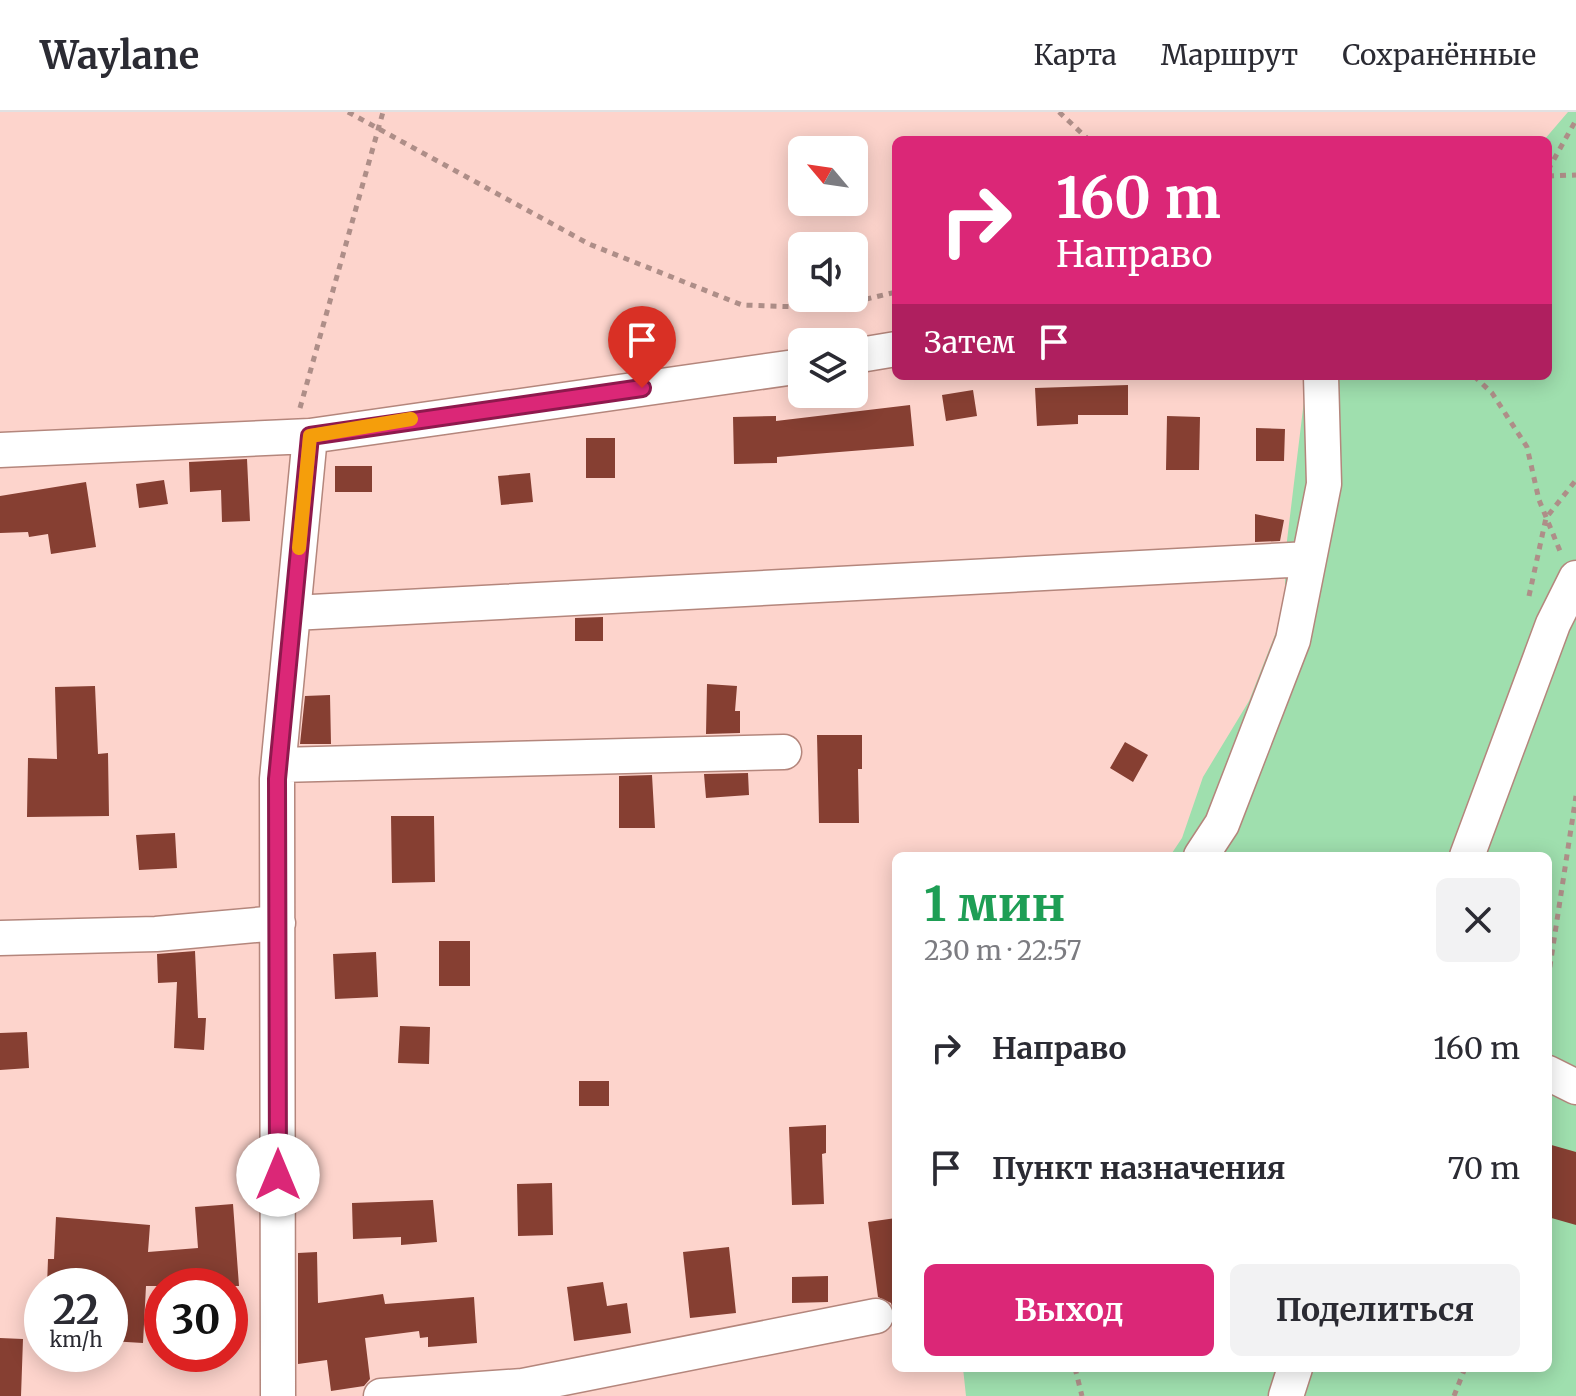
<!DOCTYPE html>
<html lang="ru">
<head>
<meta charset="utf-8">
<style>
  :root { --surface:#fff; --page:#f2f2f3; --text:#2b2b33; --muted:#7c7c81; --line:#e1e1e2; --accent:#db2777 }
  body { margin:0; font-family:Merriweather,serif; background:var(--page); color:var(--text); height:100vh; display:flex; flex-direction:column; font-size:30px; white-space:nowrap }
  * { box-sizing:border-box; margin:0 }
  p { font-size:26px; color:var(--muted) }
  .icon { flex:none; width:44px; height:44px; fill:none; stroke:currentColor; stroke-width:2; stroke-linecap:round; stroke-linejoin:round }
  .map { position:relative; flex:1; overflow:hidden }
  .sheet { position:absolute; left:892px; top:740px; width:660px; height:520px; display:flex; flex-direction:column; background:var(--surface); border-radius:12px; box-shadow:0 4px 20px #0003 }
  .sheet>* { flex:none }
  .guide { position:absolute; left:892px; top:24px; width:660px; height:244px; border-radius:12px; box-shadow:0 4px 20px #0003; background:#db2777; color:#fff; overflow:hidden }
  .needle { width:52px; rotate:299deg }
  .controls { position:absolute; left:788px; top:24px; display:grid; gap:16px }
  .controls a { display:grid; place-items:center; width:80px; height:80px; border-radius:12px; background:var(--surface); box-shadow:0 4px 20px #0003; font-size:40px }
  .speed { position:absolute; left:24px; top:1156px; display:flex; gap:16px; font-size:40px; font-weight:700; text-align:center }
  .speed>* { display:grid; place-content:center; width:104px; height:104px; border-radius:50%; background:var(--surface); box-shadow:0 4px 20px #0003; line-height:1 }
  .speed small { font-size:20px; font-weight:400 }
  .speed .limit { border:12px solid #d22; background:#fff; color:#111 }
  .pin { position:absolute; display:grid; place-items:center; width:68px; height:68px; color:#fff; margin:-82px -34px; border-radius:50% 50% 50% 0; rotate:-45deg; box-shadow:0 0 8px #0007 }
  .pin .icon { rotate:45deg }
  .me { position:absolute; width:88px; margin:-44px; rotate:0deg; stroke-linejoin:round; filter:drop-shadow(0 0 6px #0008) }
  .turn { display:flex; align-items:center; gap:28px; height:168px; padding:0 32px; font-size:36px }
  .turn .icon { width:104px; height:104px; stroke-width:2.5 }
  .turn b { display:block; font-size:56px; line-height:68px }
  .then { display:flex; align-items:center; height:76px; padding:0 32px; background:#0003; gap:16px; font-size:30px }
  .round { display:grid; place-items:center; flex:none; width:84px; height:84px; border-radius:12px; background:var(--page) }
  .head { display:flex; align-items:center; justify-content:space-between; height:136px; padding:0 32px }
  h1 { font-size:48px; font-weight:700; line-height:60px; color:#1e9e55 }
  .action { display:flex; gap:16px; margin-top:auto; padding:16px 32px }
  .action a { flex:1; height:92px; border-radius:12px; background:var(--accent); color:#fff; font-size:32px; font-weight:700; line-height:92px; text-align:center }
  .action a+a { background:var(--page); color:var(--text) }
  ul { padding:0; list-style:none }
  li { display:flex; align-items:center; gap:24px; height:120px; padding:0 32px }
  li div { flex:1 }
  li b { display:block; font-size:30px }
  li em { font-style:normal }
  header { display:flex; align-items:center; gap:48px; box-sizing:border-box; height:112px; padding:0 40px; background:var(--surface); border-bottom:2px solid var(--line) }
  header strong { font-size:38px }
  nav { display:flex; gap:44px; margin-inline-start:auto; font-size:28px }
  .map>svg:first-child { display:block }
  .green { fill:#9fdfae }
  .building { fill:#863f32 }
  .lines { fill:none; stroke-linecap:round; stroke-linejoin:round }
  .minor-casing { stroke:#b4867c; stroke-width:37 }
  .path { stroke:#ae8e88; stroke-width:5; stroke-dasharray:6 6; stroke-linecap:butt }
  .minor { stroke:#fff; stroke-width:34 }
  .route-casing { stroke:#8e194d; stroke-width:20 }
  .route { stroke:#db2777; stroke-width:14 }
  .slow { stroke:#f59e0b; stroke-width:14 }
</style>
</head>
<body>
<header>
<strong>Waylane</strong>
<nav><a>Карта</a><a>Маршрут</a><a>Сохранённые</a></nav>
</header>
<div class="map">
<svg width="1576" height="1284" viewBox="0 0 1576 1284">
  <rect width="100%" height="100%" fill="#fdd4cc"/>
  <!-- green -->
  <path class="green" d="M1568,0H1576V1284H966L963,1256H1548V744H1170L1182,726L1203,665L1249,589L1278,515L1285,478V445L1307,264H1548V28H1544Z"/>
  <!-- building -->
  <path class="building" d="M1128,273V303H1078V312L1037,314L1035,276Z
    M973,278L977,304L946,309L942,283Z
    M910,293L914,334L777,345V351L734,352L733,305L776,304V309Z
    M1167,304L1200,305L1199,358H1166Z
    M1256,316L1285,317L1284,349H1256Z
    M586,326H615V366H586Z
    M247,347L250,409L222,410L221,378L190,380L189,350Z
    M335,354H372V380H335Z
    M530,361L533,390L501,393L498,364Z
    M164,368L168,392L139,396L136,372Z
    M86,370L96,435L51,442L48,422L29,425L28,420L0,421V384Z
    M1255,402L1284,408L1280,429L1255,430Z
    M603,505V529H575V506Z
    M707,572L737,574L735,599H740V621L706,622Z
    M95,574L98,642L108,641L109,704L27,705L28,646L57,647L55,575Z
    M330,583L331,632H300L305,584Z
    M817,623H862V657H858L859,711H819Z
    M1125,630L1148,643L1133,670L1110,656Z
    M748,661L749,683L706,686L704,662Z
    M652,663L655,716H619V664Z
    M391,704H434L435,770L392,771Z
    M175,721L177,756L139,758L136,723Z
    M439,829H470V874H439Z
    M195,839L198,906H206L204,938L174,936L177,870L158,871L157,842Z
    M376,840L378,885L335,887L333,842Z
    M400,914L430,915L429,952L398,951Z
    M27,920L29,956L0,958V921Z
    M579,969H609V994H579Z
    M826,1013V1041L822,1042L824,1092L792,1093L789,1015Z
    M1548,1032L1576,1040V1113L1548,1105Z
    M552,1071L553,1123L518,1124L517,1072Z
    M433,1088L437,1130L401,1133V1125L353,1127L352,1091Z
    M233,1092L239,1174H146L143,1231L110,1229V1174H47L48,1147H54L56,1105L150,1113L148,1140L198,1136L195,1095Z
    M896,1106V1206H895L891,1191L878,1185L868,1110Z
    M729,1135L736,1201L690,1206L683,1140Z
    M317,1140L318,1191L383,1182L385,1192L474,1185L477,1231L428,1235V1225L420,1226L419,1219L365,1226L370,1267L364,1274L331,1279L327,1248L298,1252V1141Z
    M828,1164V1190L792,1191V1165Z
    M603,1170L607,1194L627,1191L631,1221L574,1229L567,1175Z
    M0,1226L23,1227L21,1284H0Z"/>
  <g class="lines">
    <!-- minor casing -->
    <g class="minor-casing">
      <path id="minor" d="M854,244L896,237
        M310,324L802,254
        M0,338L310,324L277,667L278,1284
        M293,501L1309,447
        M279,653L784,640
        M1201,744L1222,712L1293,528L1324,372L1321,264
        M1467,744L1553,512L1576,466
        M0,826L156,822L278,811
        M1548,961L1576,975
        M381,1284L523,1274L876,1204
        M1286,1284L1295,1256"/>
    </g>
    <!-- path -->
    <path class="path" d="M348,0L589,132L742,193L829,196L896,180
      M1059,0L1089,28
      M1548,58L1576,8
      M1548,64L1576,63
      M1474,264L1492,281L1527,335L1539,388L1560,439
      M300,296L383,0
      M1529,484L1546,406L1576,368
      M1548,867L1576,684
      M1075,1256L1082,1284
      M1454,1284L1465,1256"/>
    <!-- minor -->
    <use href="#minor" class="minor"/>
  </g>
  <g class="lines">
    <!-- route casing -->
    <g class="route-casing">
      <path id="route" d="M278,1063L277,667L310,324L642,276"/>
    </g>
    <!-- route -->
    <use href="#route" class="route"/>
    <!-- slow -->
    <path class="slow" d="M299,436L310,324L411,307"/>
  </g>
</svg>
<div class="controls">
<a><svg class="needle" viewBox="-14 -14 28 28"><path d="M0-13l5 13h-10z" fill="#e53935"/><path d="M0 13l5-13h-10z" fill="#7c7c81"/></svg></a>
<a><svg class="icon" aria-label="sound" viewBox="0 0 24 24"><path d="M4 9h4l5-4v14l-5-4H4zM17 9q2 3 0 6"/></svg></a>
<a><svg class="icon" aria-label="layers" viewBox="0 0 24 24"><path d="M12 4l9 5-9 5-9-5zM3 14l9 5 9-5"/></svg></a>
</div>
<div class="speed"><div>22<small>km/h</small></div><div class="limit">30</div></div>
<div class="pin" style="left:642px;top:276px;background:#d93025"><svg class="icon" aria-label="arrive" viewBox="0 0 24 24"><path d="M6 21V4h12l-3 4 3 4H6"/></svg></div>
<svg class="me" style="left:278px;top:1063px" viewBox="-20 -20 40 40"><circle r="19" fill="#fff"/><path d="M0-13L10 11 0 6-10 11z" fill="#db2777"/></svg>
<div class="guide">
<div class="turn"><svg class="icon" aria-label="right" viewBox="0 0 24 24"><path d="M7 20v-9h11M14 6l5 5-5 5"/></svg><div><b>160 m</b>Направо</div></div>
<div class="then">Затем<svg class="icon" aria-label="arrive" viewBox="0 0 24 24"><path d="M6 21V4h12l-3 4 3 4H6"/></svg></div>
</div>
<section class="sheet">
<div class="head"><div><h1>1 мин</h1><p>230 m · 22:57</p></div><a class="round"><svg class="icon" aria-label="close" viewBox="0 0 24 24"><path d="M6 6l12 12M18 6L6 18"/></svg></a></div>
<ul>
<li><svg class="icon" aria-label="right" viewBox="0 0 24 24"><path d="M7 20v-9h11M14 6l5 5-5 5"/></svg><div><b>Направо</b></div><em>160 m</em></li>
<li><svg class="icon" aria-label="arrive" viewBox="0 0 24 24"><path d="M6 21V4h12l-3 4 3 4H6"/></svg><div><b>Пункт назначения</b></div><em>70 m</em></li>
</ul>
<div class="action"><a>Выход</a><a>Поделиться</a></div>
</section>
</div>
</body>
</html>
